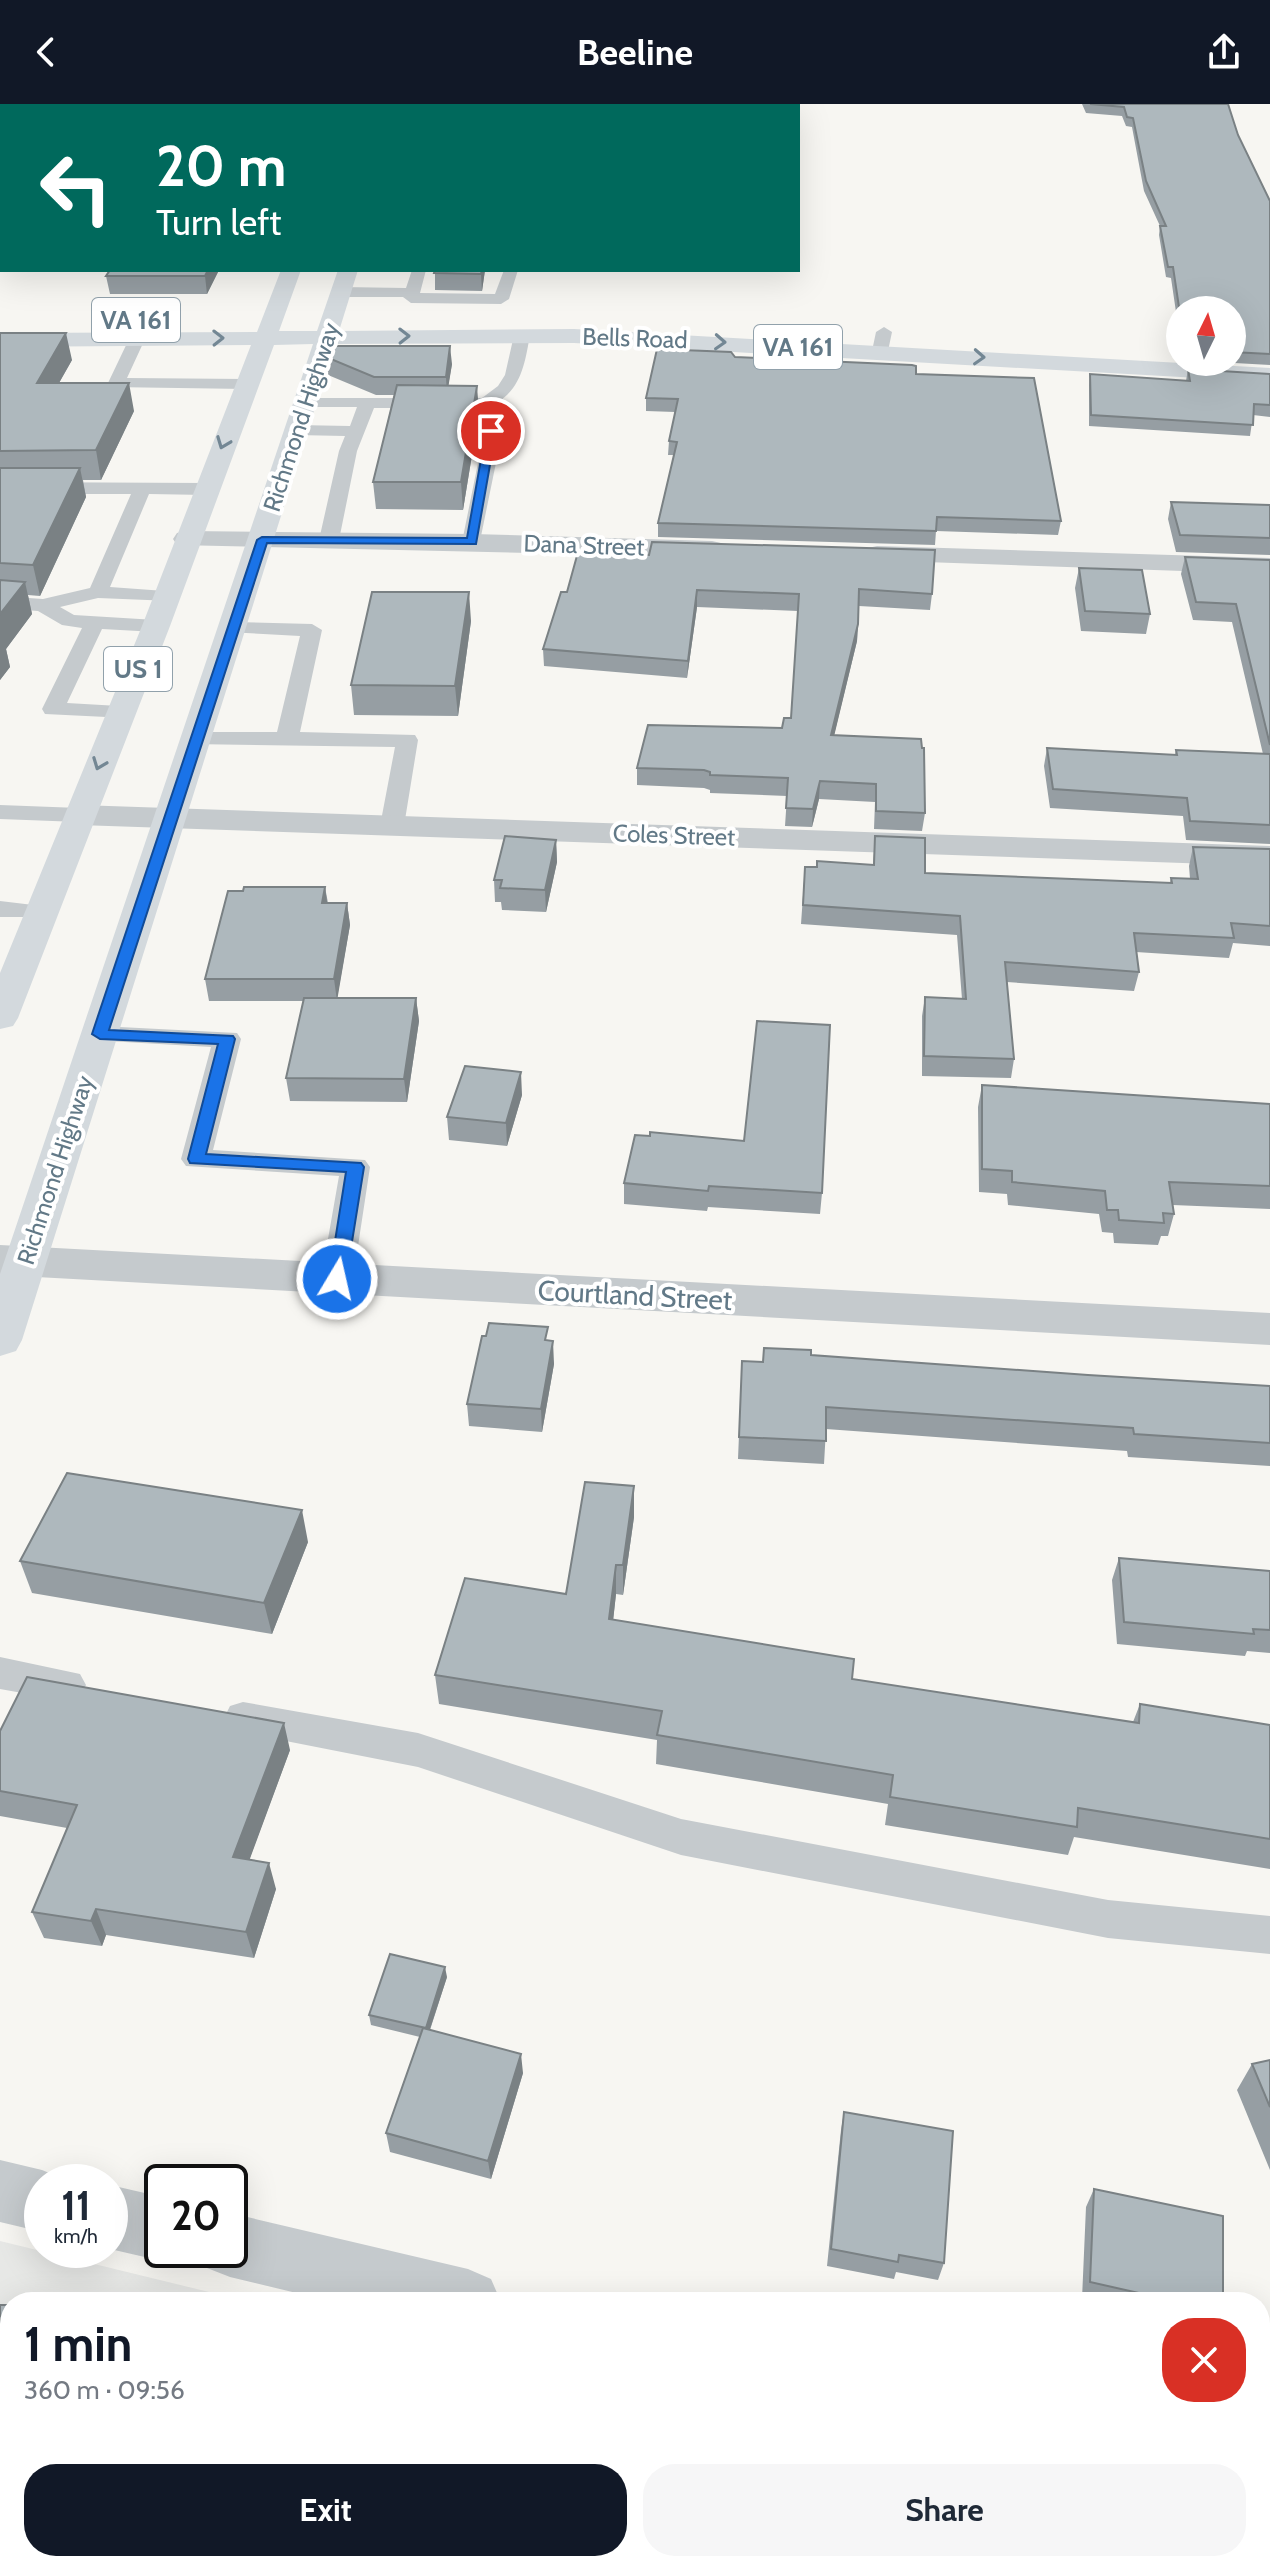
<!DOCTYPE html>
<html lang="en">
<head>
<meta charset="utf-8">
<style>
  :root { --surface:#fff; --page:#f6f6f7; --text:#1f2937; --muted:#747a83; --accent:#111827 }
  body { margin:0; font-family:Cabin,sans-serif; background:var(--page); color:var(--text); height:100vh; display:flex; flex-direction:column; font-size:30px; white-space:nowrap }
  * { box-sizing:border-box; margin:0 }
  p { font-size:26px; color:var(--muted) }
  .icon { flex:none; width:44px; height:44px; fill:none; stroke:currentColor; stroke-width:2; stroke-linecap:round; stroke-linejoin:round }
  .map { position:relative; flex:1; overflow:hidden }
  .details { position:absolute; left:0px; top:2188px; width:1270px; height:280px; display:flex; flex-direction:column; background:var(--surface); border-radius:32px 32px 0 0; box-shadow:0 8px 32px #0002 }
  .details>* { flex:none }
  .guide { position:absolute; left:0px; top:0px; width:800px; height:168px; box-shadow:0 8px 32px #0002; background:#00695c; color:#fff; overflow:hidden }
  .needle { width:52px; rotate:5deg }
  .tools { position:absolute; left:1166px; top:192px; display:grid; gap:16px }
  .tools a { display:grid; place-items:center; width:80px; height:80px; border-radius:50%; background:var(--surface); box-shadow:0 8px 32px #0002; font-size:40px }
  .speed { position:absolute; left:24px; top:2060px; display:flex; gap:16px; font-size:40px; font-weight:700; text-align:center }
  .speed>* { display:grid; place-content:center; width:104px; height:104px; border-radius:50%; background:var(--surface); box-shadow:0 8px 32px #0002; line-height:1 }
  .speed small { font-size:20px; font-weight:400 }
  .speed .limit { border:4px solid #111; border-radius:12px; background:#fff; color:#111 }
  .pin { position:absolute; display:grid; place-items:center; width:68px; height:68px; color:#fff; margin:-34px; border:4px solid #fff; border-radius:50%; box-shadow:0 2px 8px #0007 }
  .me { position:absolute; width:88px; margin:-44px; rotate:9deg; stroke-linejoin:round; filter:drop-shadow(0 0 6px #0008) }
  .turn { display:flex; align-items:center; gap:28px; height:168px; padding:0 24px; font-size:36px }
  .turn .icon { width:104px; height:104px; stroke-width:2.5 }
  .turn b { display:block; font-size:56px; line-height:68px }
  .round { display:grid; place-items:center; flex:none; width:84px; height:84px; border-radius:32px; background:var(--page) }
  .overview { display:flex; align-items:center; justify-content:space-between; height:136px; padding:0 24px }
  h1 { font-size:48px; font-weight:800; line-height:60px; color:var(--accent) }
  .cta { display:flex; gap:16px; margin-top:auto; padding:16px 24px }
  .cta a { flex:1; height:92px; border-radius:32px; background:var(--accent); color:#fff; font-size:32px; font-weight:800; line-height:92px; text-align:center }
  .cta a+a { background:var(--page); color:var(--text) }
  header { display:flex; justify-content:space-between; align-items:center; height:104px; padding:0 24px; background:var(--accent); color:#fff; font-size:36px; font-weight:800 }
  .map>svg:first-child { display:block }
  .built { fill:#e7e8e6 }
  .lines { fill:none; stroke-linecap:round; stroke-linejoin:round }
  .lane { fill:#c5cacd; fill-rule:evenodd }
  .street { fill:#c5cacd; fill-rule:evenodd }
  .primary { fill:#d3d9dd; fill-rule:evenodd }
  .wall { fill:#969ea3 }
  .shaded-wall { fill:#7a8184 }
  .building { fill:#aeb8bd; stroke:#7a8184; stroke-width:2 }
  .oneway { stroke:#738794 }
  .route { fill:#1a73e8; stroke:#114b97; stroke-width:2 }
  .labels { text-anchor:middle; dominant-baseline:central; stroke-width:8; stroke-linejoin:round; paint-order:stroke }
  .far-street-label { font-size:24px; fill:#627987; stroke:#fff }
  .shield { fill:#fff; stroke:#91a1ab; stroke-width:2 }
  .shield-label { font-size:26px; font-weight:bold; fill:#627987 }
  .street-label { font-size:28px; fill:#627987; stroke:#fff }
</style>
</head>
<body>
<header><svg class="icon" aria-label="back" viewBox="0 0 24 24"><path d="M15 5l-7 7 7 7"/></svg>Beeline<svg class="icon" aria-label="share" viewBox="0 0 24 24"><path d="M12 15V3M7 8l5-5 5 5M5 13v7h14v-7"/></svg></header>
<div class="map">
<svg width="1270" height="2468" viewBox="0 0 1270 2468">
  <rect width="100%" height="100%" fill="#f7f6f2"/>
  <!-- built -->
  <path class="built" d="M0,2137L250,2198H10V2458H1260V2444L1270,2446V2468H0Z"/>
  <g class="lines">
    <!-- lane -->
    <path class="lane" d="M439,0H451V2H439Z
      M412,166H426L420,189L495,190L504,166H518L509,195L501,200L411,199L403,193H341L333,188L341,183L406,184Z
      M884,223L892,228L888,247L880,252L872,247L876,228Z
      M522,226L530,231C525,258 522,283 497,299L502,304L498,349L479,442L472,444L462,438L480,349L482,304H374L357,347L339,436L329,442L322,440L319,436L339,347L345,332L296,331L287,326L296,321L350,322L357,303H305L299,302L296,298L299,294H482L498,282L505,271L514,231Z
      M137,230L145,235L127,274L246,275L254,280L246,285L110,283L108,279L129,235Z
      M0,378L206,379L215,385L206,391L149,390L110,483L165,487L175,493L172,497L98,494L60,503L74,511L156,516L166,522L156,528L102,525L67,599L119,602L130,609L127,614L45,610L42,605L82,524L62,521L38,507L0,504V492L43,495L90,484L131,390H0Z
      M233,518L312,520L322,526L300,628L415,631L418,636L404,722L400,727H384L380,722L395,643L189,640L186,635L197,628H277L300,532L226,528L223,524L226,520Z
      M0,701L79,704L87,706L91,711L87,716L79,718L0,715Z
      M0,797L50,803L54,808L50,813H0Z
      M100,922L237,929L241,935L213,1046L365,1056L370,1063L353,1175L348,1183L337,1186L326,1183L321,1175L339,1072L186,1062L181,1055L211,943L90,936L86,930L90,924Z
      M0,1553L80,1570L86,1581L80,1592L67,1597L0,1585Z
      M243,1598L418,1629L681,1715L1108,1796L1270,1812V1850L1108,1834L681,1751L418,1663L230,1626L224,1614L230,1602Z"/>
    <!-- street -->
    <path class="street" d="M186,427L472,430L712,437L721,439L725,445L721,451L712,453L177,441L173,435L177,429Z
      M877,442L1270,454V470L868,456L864,450L868,444Z
      M79,701L1270,742V762L79,721L67,718L63,711L67,704Z
      M0,1141L1270,1209V1241L0,1171Z
      M0,2056L42,2066L64,2075L66,2078H42V2128L0,2118Z
      M110,2081L162,2093V2146L184,2147L162,2157L110,2145Z
      M230,2109L468,2165L491,2175L501,2198H334L230,2173L207,2164L200,2146H230Z
      M1260,2351L1270,2354V2424L1260,2421Z"/>
    <!-- primary -->
    <path class="primary" d="M281,166H301L279,227H317L338,166H358L339,227L574,225L1270,264V278L574,239L335,240L22,1236L16,1247L0,1252V1170L313,240L274,241L170,522L18,914L13,922L0,925V869L142,522L251,241L0,243V229L257,228Z"/>
  </g>
  <!-- wall -->
  <path class="wall" d="M1082,0H1228L1238,31L1270,97V261L1217,258H1232V206H1180V235L1171,174L1166,173L1159,131L1160,122L1144,87L1132,23L1126,22L1122,12L1086,9Z
    M219,166L207,190H110L106,172Z
    M435,166H485L482,187L435,186Z
    M0,229L72,256L59,279L134,307L101,376H83L86,393L40,492L28,491L32,510L6,545L10,563L0,576Z
    M326,253L452,260L448,282L479,308L463,406L376,405L373,378L394,291H376L328,271Z
    M735,253L916,270L1061,417L1058,431L936,427L935,441L658,433V419L674,351H668L669,337L675,308L646,307V294Z
    M1188,265L1270,270V313L1253,311L1250,332L1089,322V281L1090,270L1186,277Z
    M1171,398L1270,401V451L1176,448L1168,415Z
    M578,448L932,490L930,506L859,502L857,537L834,631L925,709L922,727L874,725L875,698L819,695L812,723L785,722L787,692L710,689V686L704,684L637,681V664L782,624L791,614L798,507L697,503L687,574L544,562L543,545L567,488Z
    M1185,453L1270,456V740L1186,736L1183,712L1050,704L1044,662L1047,644L1175,651L1176,646L1263,650L1232,518L1193,516L1181,470Z
    M1079,464L1150,510L1146,530L1081,527L1075,484Z
    M471,517L458,612L354,611L351,581Z
    M875,732L925,769L1170,779L1171,774L1190,775L1189,762L1193,743L1270,745V842L1233,839L1229,854L1136,848L1139,868L1134,887L1007,878L1014,955L1011,974L922,972V912L925,893L962,895L957,831L801,820L805,763L873,761Z
    M556,736L557,758L546,808L502,806L501,798H495L494,776Z
    M325,783L328,799H347L350,821L337,894H416L419,917L407,998L290,997L286,974L303,897H209L205,875Z
    M982,981L1270,1000V1105L1173,1101L1174,1110L1168,1132H1161L1158,1141L1114,1139L1113,1129L1102,1128L1099,1110L1008,1101L1007,1090L979,1088L978,1003Z
    M522,991L507,1042L449,1036L447,1013Z
    M635,1031L822,1089L820,1110L708,1103L707,1107L624,1100V1079Z
    M548,1236L554,1260L542,1328L469,1322L467,1300Z
    M764,1244L811,1251L1088,1271L1270,1282V1362L1128,1353L1127,1347L826,1325L824,1360L738,1355L742,1257L763,1258Z
    M634,1382V1413L623,1491L616,1490L613,1516L852,1575L1133,1618L1140,1600L1270,1621V1765L1074,1733L1068,1751L885,1721L888,1700L656,1660L657,1636L439,1600L435,1571L566,1490Z
    M308,1438L272,1530L32,1489L20,1457Z
    M1119,1454L1270,1467V1549L1247,1547L1245,1552L1117,1540L1112,1476Z
    M0,1627L290,1646L249,1756L276,1785L254,1854L106,1831L102,1842L44,1834L32,1808L67,1724L0,1712Z
    M447,1873L430,1926L523,1969L491,2075L390,2048L386,2029L420,1933L371,1921L369,1911Z
    M1270,1956V2066L1237,1986L1252,1960Z
    M844,2008L944,2159L938,2176L896,2168L894,2175L827,2162L841,2026Z
    M1094,2085L1223,2198H1096L1082,2195L1086,2103Z"/>
  <!-- shaded-wall -->
  <path class="shaded-wall" d="M266,0H282L280,2H264Z
    M208,166H219L207,190L205,172Z
    M482,166H485L482,187L481,170Z
    M66,229L72,256L43,307L37,279Z
    M450,242L452,260L447,291L446,273Z
    M129,279L134,307L101,376L96,346Z
    M477,282L479,308L463,406L461,378Z
    M80,364L86,393L40,492L33,461Z
    M25,478L32,510L6,545L10,563L0,576V510Z
    M697,486V503L687,574L688,557Z
    M469,488L471,517L458,612L455,582Z
    M858,520L857,537L830,649L831,631Z
    M820,677L819,695L812,723L813,705Z
    M556,736L557,758L546,808L545,786Z
    M325,783L328,805L322,799Z
    M347,799L350,821L337,897L334,875Z
    M416,894L419,917L407,998L404,975Z
    M521,968L522,991L507,1042L506,1019Z
    M553,1237L554,1260L542,1328L541,1305Z
    M634,1382V1413L623,1491V1461Z
    M302,1406L308,1438L272,1530L264,1499Z
    M616,1461V1490L610,1545L609,1515Z
    M284,1619L290,1646L241,1779L233,1753Z
    M269,1759L276,1785L254,1854L246,1828Z
    M96,1805L106,1831L102,1842L91,1817Z
    M445,1863L447,1873L427,1934L426,1924Z
    M521,1950L523,1969L491,2075L488,2057Z
    M156,2458H175L174,2468H154Z"/>
  <!-- building -->
  <path class="building" d="M124,0H266L264,2H122Z
    M1090,0H1228L1238,31L1270,97V250L1232,248V206H1180V210L1173,163H1168L1160,122H1166L1146,77L1133,14L1127,13L1124,3Z
    M110,166H208L205,172H106Z
    M435,166H482L481,170L434,169Z
    M0,229H66L37,279H129L96,346L0,347Z
    M330,242H450L446,273H374L326,253Z
    M657,245L731,248L735,253L912,261L916,262V270L1034,274L1061,417L937,413L936,427L658,419L677,338L669,337L678,295L646,294Z
    M1188,265L1270,270V301L1254,300L1253,321L1091,311L1090,270L1190,277Z
    M397,281L477,282L461,378H373Z
    M0,364H80L33,461L0,459Z
    M1171,398L1270,401V434L1180,431Z
    M652,438L935,446L932,490L859,485L858,520L831,631L921,635L922,644H924L925,709L876,707V680L820,677L813,705L786,704L788,674L710,671V668L704,666L637,664L648,621L782,624L784,614H791L799,490L697,486L688,557L543,545L561,488H567L578,448L649,451Z
    M1185,453L1270,456V641L1236,500L1196,498Z
    M1079,464L1142,466L1150,510L1085,507Z
    M0,476L25,478L0,510Z
    M372,488H469L455,582L351,581Z
    M1047,644L1177,651L1176,646L1270,650V721L1190,717L1187,694L1053,685Z
    M505,732L556,736L545,786L500,784L502,776H494Z
    M875,732L925,734V769L1172,779L1171,774L1198,775L1193,743L1270,745V822L1231,819L1234,834L1134,829L1139,868L1005,858L1014,955L924,952L925,893L966,895L960,812L803,801L805,763H817V757L874,761Z
    M244,783H325L322,799H347L334,875H205L228,787H243Z
    M304,894H416L404,975L286,974Z
    M757,917L830,921L822,1089L709,1082L708,1087L624,1079L635,1031L650,1032V1028L744,1037Z
    M465,962L521,968L506,1019L447,1013Z
    M982,981L1270,1000V1082L1169,1078L1174,1110L1163,1109L1164,1119L1119,1116L1118,1106H1107L1105,1087L1012,1078V1067L982,1065Z
    M489,1219L548,1223L545,1236L553,1237L541,1305L467,1300L482,1232H486Z
    M764,1244L811,1246V1251L1088,1271L1270,1282V1339L1134,1330L1133,1324L826,1303V1337L739,1333L742,1257L763,1258Z
    M67,1369L302,1406L264,1499L20,1457Z
    M585,1378L634,1382L623,1461H616L609,1515L854,1555L852,1575L1139,1619L1140,1600L1270,1621V1735L1078,1704L1077,1723L890,1693L893,1671L657,1631L662,1607L435,1571L465,1474L566,1490Z
    M1119,1454L1270,1467V1526L1253,1525L1254,1530L1124,1518Z
    M27,1573L284,1619L233,1753L269,1759L246,1828L96,1805L91,1817L32,1808L77,1701L0,1687V1627Z
    M390,1850L445,1863L426,1924L369,1911Z
    M423,1924L521,1950L488,2057L386,2029Z
    M1270,1956V2003L1252,1960Z
    M844,2008L953,2027L944,2159L899,2151L898,2158L831,2145Z
    M1094,2085L1223,2112V2198H1170V2196L1090,2178Z
    M0,2201H10V2458H156L154,2468H0Z
    M605,2458H752L750,2468H604Z"/>
  <!-- one-way arrows -->
  <defs><path id="oneway-chevron" d="M-2-3.5L2.5 0L-2 3.5" fill="none" stroke-width="1.6" stroke-linecap="round" stroke-linejoin="round" transform="scale(2)"/></defs>
  <g class="oneway">
    <use href="#oneway-chevron" transform="translate(404 232) rotate(-1)"/>
    <use href="#oneway-chevron" transform="translate(218 234) rotate(-1)"/>
    <use href="#oneway-chevron" transform="translate(720 238) rotate(3)"/>
    <use href="#oneway-chevron" transform="translate(979 253) rotate(3)"/>
    <use href="#oneway-chevron" transform="translate(223 339) rotate(111)"/>
    <use href="#oneway-chevron" transform="translate(99 660) rotate(111)"/>
  </g>
  <!-- route -->
  <path class="route" d="M491,324L496,327L476,440L267,439L109,926L233,932L235,935L206,1050L361,1059L364,1063L346,1175L337,1181L329,1175L346,1068L190,1059L188,1055L218,940L100,935L92,930L257,436L262,433L467,434L486,327Z"/>
  <g class="labels">
    <!-- far-street labels -->
    <g class="far-street-label">
      <text transform="translate(635 234) rotate(2)">Bells Road</text>
      <text transform="translate(301 313) rotate(-72)">Richmond Highway</text>
      <text transform="translate(584 441) rotate(2)">Dana Street</text>
      <text transform="translate(674 731) rotate(2)">Coles Street</text>
      <text transform="translate(55 1066) rotate(-72)">Richmond Highway</text>
    </g>
    <!-- shield labels -->
    <g class="shield">
      <rect x="92" y="194" width="88" height="44" rx="6"/>
      <rect x="754" y="221" width="88" height="44" rx="6"/>
      <rect x="104" y="543" width="68" height="44" rx="6"/>
    </g>
    <g class="shield-label">
      <text x="136" y="216">VA 161</text>
      <text x="798" y="243">VA 161</text>
      <text x="138" y="565">US 1</text>
    </g>
    <!-- street labels -->
    <g class="street-label">
      <text transform="translate(635 1191) rotate(3)">Courtland Street</text>
    </g>
  </g>
</svg>
<div class="tools">
<a><svg class="needle" viewBox="-14 -14 28 28"><path d="M0-13l5 13h-10z" fill="#e53935"/><path d="M0 13l5-13h-10z" fill="#747a83"/></svg></a>
</div>
<div class="speed"><div>11<small>km/h</small></div><div class="limit">20</div></div>
<div class="pin" style="left:491px;top:327px;background:#d93025"><svg class="icon" aria-label="arrive" viewBox="0 0 24 24"><path d="M6 21V4h12l-3 4 3 4H6"/></svg></div>
<svg class="me" style="left:337px;top:1175px" viewBox="-20 -20 40 40"><circle r="17" fill="#1a73e8" stroke="#fff" stroke-width="3"/><path d="M0-11L8 9 0 5-8 9z" fill="#fff"/></svg>
<div class="guide">
<div class="turn"><svg class="icon" aria-label="left" viewBox="0 0 24 24"><path d="M17 20v-9H6M10 6l-5 5 5 5"/></svg><div><b>20 m</b>Turn left</div></div>
</div>
<section class="details">
<div class="overview"><div><h1>1 min</h1><p>360 m · 09:56</p></div><a class="round" style="background:#d93025;color:#fff"><svg class="icon" aria-label="close" viewBox="0 0 24 24"><path d="M6 6l12 12M18 6L6 18"/></svg></a></div>
<div class="cta"><a>Exit</a><a>Share</a></div>
</section>
</div>
</body>
</html>
